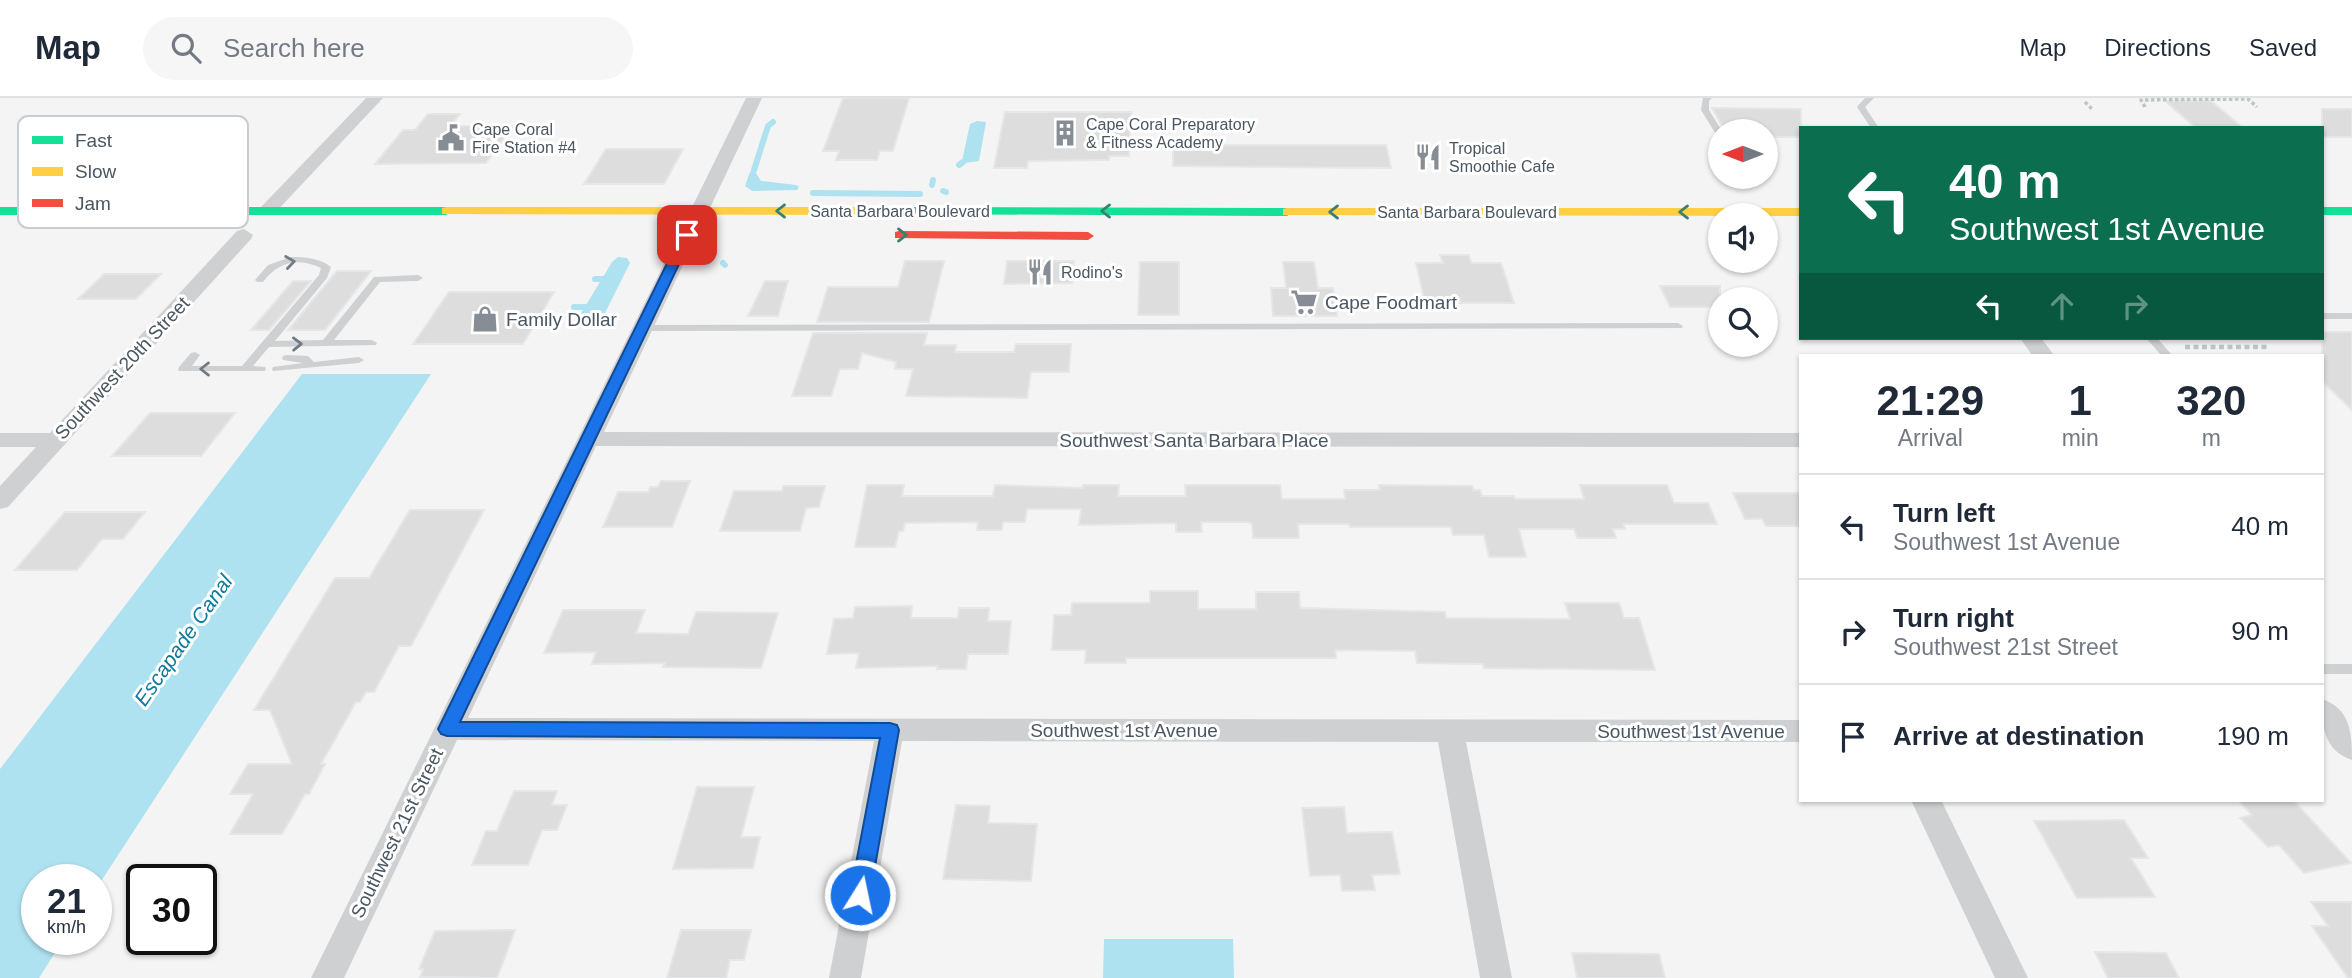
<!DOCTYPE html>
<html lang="en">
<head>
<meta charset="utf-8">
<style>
  :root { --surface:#fff; --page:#f6f6f7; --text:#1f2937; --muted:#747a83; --line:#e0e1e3 }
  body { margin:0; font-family:Helvetica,sans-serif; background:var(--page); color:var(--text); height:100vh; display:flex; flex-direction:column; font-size:26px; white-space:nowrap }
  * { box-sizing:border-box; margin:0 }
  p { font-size:23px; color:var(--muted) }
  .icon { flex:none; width:38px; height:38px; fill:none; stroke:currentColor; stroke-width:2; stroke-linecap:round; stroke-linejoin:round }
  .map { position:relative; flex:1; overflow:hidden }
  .sheet { position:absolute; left:1799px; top:256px; width:525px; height:448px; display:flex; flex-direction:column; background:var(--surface); border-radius:0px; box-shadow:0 2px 5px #0004 }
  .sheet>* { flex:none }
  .guide { position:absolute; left:1799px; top:28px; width:525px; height:214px; border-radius:0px; box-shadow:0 2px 5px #0004; background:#0b6e4f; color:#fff; overflow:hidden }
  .needle { width:46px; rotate:270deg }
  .buttons { position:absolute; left:1708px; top:21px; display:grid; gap:14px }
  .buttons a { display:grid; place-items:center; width:70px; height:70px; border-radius:50%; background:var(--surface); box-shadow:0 2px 5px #0004; font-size:35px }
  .speed { position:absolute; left:21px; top:766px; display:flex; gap:14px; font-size:35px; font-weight:700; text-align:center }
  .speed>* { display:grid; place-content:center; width:91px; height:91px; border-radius:50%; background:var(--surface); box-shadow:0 2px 5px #0004; line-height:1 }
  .speed small { font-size:18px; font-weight:400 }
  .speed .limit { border:4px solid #111; border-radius:10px; background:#fff; color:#111 }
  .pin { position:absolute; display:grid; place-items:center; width:60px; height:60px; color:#fff; margin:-30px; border-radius:14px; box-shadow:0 4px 10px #0006 }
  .me { position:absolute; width:77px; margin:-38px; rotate:10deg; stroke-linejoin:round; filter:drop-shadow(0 0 5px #0008) }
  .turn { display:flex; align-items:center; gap:24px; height:147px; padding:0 35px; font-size:32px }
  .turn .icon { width:91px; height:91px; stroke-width:2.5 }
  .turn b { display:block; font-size:49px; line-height:60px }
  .lanes { display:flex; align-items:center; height:66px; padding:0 35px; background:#0003; justify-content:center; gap:35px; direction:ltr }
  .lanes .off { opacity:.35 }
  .eta { display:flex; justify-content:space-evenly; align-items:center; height:119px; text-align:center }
  .eta b { font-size:42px; font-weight:800; line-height:49px }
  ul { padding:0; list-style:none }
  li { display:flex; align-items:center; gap:21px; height:105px; padding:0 35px; border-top:2px solid var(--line) }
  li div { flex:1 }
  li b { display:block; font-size:26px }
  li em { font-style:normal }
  header { display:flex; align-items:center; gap:42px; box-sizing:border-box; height:98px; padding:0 35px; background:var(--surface); border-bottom:2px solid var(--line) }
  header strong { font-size:33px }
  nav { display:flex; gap:38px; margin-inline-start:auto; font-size:24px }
  .search { width:490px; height:63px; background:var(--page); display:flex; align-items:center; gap:18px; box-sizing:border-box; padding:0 24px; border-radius:38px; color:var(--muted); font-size:26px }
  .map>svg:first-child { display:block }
  .water { fill:#aee2f0 }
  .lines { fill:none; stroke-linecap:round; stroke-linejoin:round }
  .stream { stroke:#aee2f0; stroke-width:6 }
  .building { fill:#ddddde; stroke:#e5e6e7; stroke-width:2 }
  .path-far1 { stroke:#bcc7c4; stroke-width:3.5; stroke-dasharray:3.5 2.5; stroke-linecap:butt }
  .path { stroke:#bcc7c4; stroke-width:4.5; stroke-dasharray:5 3.5; stroke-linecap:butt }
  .lane { fill:#ced0d2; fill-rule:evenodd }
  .street { fill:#ced0d2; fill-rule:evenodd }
  .fast { fill:#16e098; fill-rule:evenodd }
  .slow { fill:#ffcf43; fill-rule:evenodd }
  .jam { fill:#f24e42; fill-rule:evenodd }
  .oneway { stroke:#3a7f72 }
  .oneway2 { stroke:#727b83 }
  .route { fill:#1a73e8; stroke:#114b97; stroke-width:2 }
  .labels { text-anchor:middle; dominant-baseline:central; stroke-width:6; stroke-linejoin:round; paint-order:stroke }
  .far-poi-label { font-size:16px; fill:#4a5661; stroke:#fff; text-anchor:start }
  .far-street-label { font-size:16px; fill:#4a5661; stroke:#fff }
  .poi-label { font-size:19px; fill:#4a5661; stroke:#fff; text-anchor:start }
  .street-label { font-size:19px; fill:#4a5661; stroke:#fff }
  .water-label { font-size:21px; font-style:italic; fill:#0c7c9b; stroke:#fff }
  .key { fill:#fff; stroke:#c9ccd0; stroke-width:2 }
  .key-label { font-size:19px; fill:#4a5661 }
</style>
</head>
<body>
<header>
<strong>Map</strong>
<div class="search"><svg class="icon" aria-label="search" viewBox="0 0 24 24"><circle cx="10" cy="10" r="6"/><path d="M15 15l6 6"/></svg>Search here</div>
<nav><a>Map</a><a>Directions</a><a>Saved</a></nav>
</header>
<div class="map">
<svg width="2352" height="880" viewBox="0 0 2352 880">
  <rect width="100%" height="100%" fill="#f4f4f4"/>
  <!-- water -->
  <path class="water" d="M977,23L986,24L979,63L964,65L962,63L970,26Z
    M754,72L761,83L796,87L799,89L797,92L752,93L745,88L750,74Z
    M618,159L627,160L630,165L604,217L596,222L582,219L580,217L612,164Z
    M302,276H431L96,791V782H37V842H63L39,880H0V671Z
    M1104,841H1233L1234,880H1103Z"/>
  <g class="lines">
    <!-- stream -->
    <path class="stream" d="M959,67L963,64
      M754,72L768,28L773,24
      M932,87L933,82
      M943,93L946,94
      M813,95L920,96
      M723,165L725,167
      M595,181H602
      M574,209H585"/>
  </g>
  <!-- building -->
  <path class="building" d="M843,0H909L893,53H880L877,62H836L839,53H823Z
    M2165,3H2211L2243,30H2196Z
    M1712,10L1801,11V39H1766V33H1725Z
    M2322,11H2352V39H2322Z
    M1005,14H1131L1129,58H1109V62L1028,63L1027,70H994Z
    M428,16H460L450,28H513L486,65L375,66L403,32H415Z
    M1173,47H1386L1391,70L1173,68Z
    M606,51H683L664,86H584Z
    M1440,157H1469L1471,165H1501L1514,205H1425L1416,165H1443Z
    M905,163H944L929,224H817L828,189H898Z
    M1007,163H1074L1072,185L1004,186Z
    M1140,164H1179V217H1138Z
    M1283,164H1314L1318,190H1333L1337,218H1273L1271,190H1286Z
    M337,173H371L325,232H288Z
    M104,176H161L136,201H78Z
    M293,183H311L269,232H251Z
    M765,183H788L778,218H748Z
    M1660,188H1720V209H1670Z
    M449,194H554L523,246H413Z
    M2322,234H2352V312L2322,283Z
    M813,235H927L924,247H956L955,254H1014L1016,246H1071L1069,274H1031L1027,300L906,298L913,271H895L896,264L862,255L858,271H840L831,298H792Z
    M150,315H235L201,358H112Z
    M661,383H690L672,429H603L618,394H648L650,389H658Z
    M867,387H904L902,398H993L995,387L1083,390V387H1119L1118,398H1186L1185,387H1280L1282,401H1345L1344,392H1380L1379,387L1472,388L1473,392H1480L1482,398H1514L1515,401H1584L1580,387H1667L1674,405H1708L1717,426H1623L1625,431H1613L1616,440H1577L1574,431H1519L1526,459H1489L1484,437H1453L1451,429H1350L1349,426H1298L1299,440H1253L1252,426L1248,424H1201L1202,434H1176V425L1079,427L1081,411H1027L1025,424H1003L1002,432H977L978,424L905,425L903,433H899L895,449H855Z
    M783,388H825L819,409L806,410L800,433H720L734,393H782Z
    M1733,395H1801V428H1766L1762,421H1745Z
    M410,412H484L411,548H399L374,594H366L360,604H356L321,666H325L309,696H305L282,736H230L253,696H230L248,666H292L270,612H254L335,480H369Z
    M65,414H145L123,441H102L77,472H15Z
    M1150,493H1198V511H1256V494H1299L1300,510L1445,514L1446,520L1570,521L1565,505H1619L1624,520H1639L1655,572L1484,570L1483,566L1417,565L1415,553L1335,552L1336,560H1126V565H1085L1086,552H1052L1054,517H1071L1072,505H1150Z
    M912,508L911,520H958L959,510H989L988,523H1011L1008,556H968L966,571H937L938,568L856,570L859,555L827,556L834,521L853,520L855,509Z
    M563,512H645L636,535L688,536L696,514L778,515L761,570L663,569L665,565L592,566L596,554L544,555Z
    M697,689H754L741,739H760L753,770L673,771Z
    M514,693H557L552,707H567L557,732H542L528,767H472L486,733H497Z
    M2238,702H2293L2351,765L2304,775L2279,747L2268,749L2240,720L2252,717Z
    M956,707L990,708L988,725L1037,726L1031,783L943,781Z
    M1344,709L1347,735L1392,734L1400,776L1372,777L1375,792L1342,793L1340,777L1310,778L1302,710Z
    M2124,722L2148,760H2131L2155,799L2077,800L2034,723Z
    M2311,804H2352V880H2348L2312,828H2328Z
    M515,832L497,880L420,879L423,871H419L435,833Z
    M681,832H751L744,862H730L726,880H667Z
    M2095,854L2166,855L2179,880H2108Z
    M1572,855L1659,856L1665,880H1577Z"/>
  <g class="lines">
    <!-- path-far1 -->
    <path class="path-far1" d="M2085,4L2092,11
      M2145,9L2141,2L2248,1L2257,9"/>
    <!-- path -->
    <path class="path" d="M2185,249H2270"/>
    <!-- lane -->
    <path class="lane" d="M1703,0H1712L1709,3V12L1722,33H1720V38H1717L1701,12Z
      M1865,0H1874L1865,9L1879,30H1871L1857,9Z
      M291,159C305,159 320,160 331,169L327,180L275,243L323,242L374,179L418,177L423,180L418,183L380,184L334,242H372L377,245L376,247L269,249L253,268L265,269L266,271L265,273H179L178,271L179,269L191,255L195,254L200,257L192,268H242L319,177L321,170C298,159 278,164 263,184H257L255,182L268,167Z
      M2322,215H2352V221H2322Z
      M1678,225L1683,228L1682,230L641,233L636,230L641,227Z
      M2146,240H2157L2172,257H2161Z
      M287,257L308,258L314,264L359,259L364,262L359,265L273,273L272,271L273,269L303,265L283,262L282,260L283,258Z
      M2322,566H2352V576H2322Z"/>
    <!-- street -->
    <path class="street" d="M366,0H383L273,117H261L258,113L261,109Z
      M746,0H762L604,334L1801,335V349L596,348L468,620L1801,622V644H1466L1512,880H1480L1438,644L902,643L861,880H829L874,643L457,642L344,880H311Z
      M244,131L253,137L251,141L8,409L0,411V388L36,349H0V335H50L237,133Z
      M2020,240H2041L2054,257H2032Z
      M2322,601C2351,611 2352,636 2352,662C2323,652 2322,627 2322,601Z
      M1911,702H1941L2028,880H1995Z"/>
    <!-- fast -->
    <path class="fast" d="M0,109H446L452,113L446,117H0Z
      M899,109L1287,110L1293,114L1287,118L895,116L893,113Z
      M2322,109H2352V117H2322Z"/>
    <!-- slow -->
    <path class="slow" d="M446,109H899L905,113L899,117L442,116V110Z
      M1287,110H1801V118L1283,117V111Z"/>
    <!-- jam -->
    <path class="jam" d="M899,133L1088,134L1094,138L1088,142L895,140V134Z"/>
  </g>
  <!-- one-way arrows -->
  <defs><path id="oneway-chevron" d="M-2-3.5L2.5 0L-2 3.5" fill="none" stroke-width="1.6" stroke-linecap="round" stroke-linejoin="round" transform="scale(1.75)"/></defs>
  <g class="oneway">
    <use href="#oneway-chevron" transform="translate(781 113) rotate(180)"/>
    <use href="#oneway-chevron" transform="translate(1106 113) rotate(-180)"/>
    <use href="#oneway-chevron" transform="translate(1334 114) rotate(-180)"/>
    <use href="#oneway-chevron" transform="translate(1684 114) rotate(180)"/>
    <use href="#oneway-chevron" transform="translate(902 137)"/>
  </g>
  <g class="oneway2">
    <use href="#oneway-chevron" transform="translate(290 164) rotate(-8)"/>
    <use href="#oneway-chevron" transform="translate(297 246) rotate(-1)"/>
    <use href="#oneway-chevron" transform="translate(205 271) rotate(-180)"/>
  </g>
  <!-- route -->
  <path class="route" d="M687,133L693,137L460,624L890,625L897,627L899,632L870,797L867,804L860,807L853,804L850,797L880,640L447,638L441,636L438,631L681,137Z"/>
  <!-- icons -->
  <defs>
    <g id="building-bare" transform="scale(2.1)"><path d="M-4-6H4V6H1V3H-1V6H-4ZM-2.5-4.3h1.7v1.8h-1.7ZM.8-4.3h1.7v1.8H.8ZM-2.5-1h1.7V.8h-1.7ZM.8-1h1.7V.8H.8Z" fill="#868d94" stroke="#fff" stroke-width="2.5" paint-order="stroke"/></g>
    <g id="civic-bare" transform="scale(2.1)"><path d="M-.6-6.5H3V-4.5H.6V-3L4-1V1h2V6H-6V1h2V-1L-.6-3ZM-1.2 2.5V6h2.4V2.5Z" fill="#868d94" stroke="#fff" stroke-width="2.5" paint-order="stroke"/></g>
    <g id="restaurant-bare" transform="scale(2.1)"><path d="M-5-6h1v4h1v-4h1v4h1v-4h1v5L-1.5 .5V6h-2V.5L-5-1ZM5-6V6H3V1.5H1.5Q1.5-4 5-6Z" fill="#868d94" stroke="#fff" stroke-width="2.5" paint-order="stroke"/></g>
    <g id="supermarket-bare" transform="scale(2.1)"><path d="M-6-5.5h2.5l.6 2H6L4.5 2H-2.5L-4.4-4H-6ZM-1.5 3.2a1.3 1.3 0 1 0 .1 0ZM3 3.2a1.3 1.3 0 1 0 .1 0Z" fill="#868d94" stroke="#fff" stroke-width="2.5" paint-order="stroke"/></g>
    <g id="shop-bare" transform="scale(2.1)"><path d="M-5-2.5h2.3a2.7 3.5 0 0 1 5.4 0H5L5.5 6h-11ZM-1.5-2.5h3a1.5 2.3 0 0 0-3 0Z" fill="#868d94" stroke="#fff" stroke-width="2.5" paint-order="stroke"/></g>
  </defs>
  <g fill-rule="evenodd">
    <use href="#building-bare" x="1065" y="35"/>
    <use href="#civic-bare" x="451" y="40"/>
    <use href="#restaurant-bare" x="1428" y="59"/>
    <use href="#restaurant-bare" x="1040" y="174"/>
    <use href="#supermarket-bare" x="1304" y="204"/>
    <use href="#shop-bare" x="485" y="221"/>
  </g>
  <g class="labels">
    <!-- far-poi labels -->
    <g class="far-poi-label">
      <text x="1086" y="26">Cape Coral Preparatory<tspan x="1086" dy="18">&amp; Fitness Academy</tspan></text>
      <text x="472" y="31">Cape Coral<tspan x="472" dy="18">Fire Station #4</tspan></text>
      <text x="1449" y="50">Tropical<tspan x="1449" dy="18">Smoothie Cafe</tspan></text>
      <text x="1061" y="174">Rodino's</text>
    </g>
    <!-- far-street labels -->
    <g class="far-street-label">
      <text x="900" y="113">Santa Barbara Boulevard</text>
      <text x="1467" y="114">Santa Barbara Boulevard</text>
    </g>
    <!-- poi labels -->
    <g class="poi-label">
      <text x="1325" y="204">Cape Foodmart</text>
      <text x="506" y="221">Family Dollar</text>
    </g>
    <!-- street labels -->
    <g class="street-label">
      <text transform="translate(122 270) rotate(-47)">Southwest 20th Street</text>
      <text x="1194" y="342">Southwest Santa Barbara Place</text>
      <text x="1124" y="632">Southwest 1st Avenue</text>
      <text x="1691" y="633">Southwest 1st Avenue</text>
      <text transform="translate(397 735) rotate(-64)">Southwest 21st Street</text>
    </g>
    <!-- water labels -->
    <g class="water-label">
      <text transform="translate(183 542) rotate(-55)">Escapade Canal</text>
    </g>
  </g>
  <!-- legend -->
  <rect x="18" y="18" width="230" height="112" rx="10" class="key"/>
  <rect x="32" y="38" width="31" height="8" fill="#16e098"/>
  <rect x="32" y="69" width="31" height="9" fill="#ffcf43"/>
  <rect x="32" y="101" width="31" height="8" fill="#f24e42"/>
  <g class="key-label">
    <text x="75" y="49">Fast</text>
    <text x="75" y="80">Slow</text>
    <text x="75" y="112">Jam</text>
  </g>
</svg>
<div class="buttons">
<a><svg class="needle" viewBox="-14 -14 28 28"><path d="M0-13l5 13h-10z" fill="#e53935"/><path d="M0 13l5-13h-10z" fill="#747a83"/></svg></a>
<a><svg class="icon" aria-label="sound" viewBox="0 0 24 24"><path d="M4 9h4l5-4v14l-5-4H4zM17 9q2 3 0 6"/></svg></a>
<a><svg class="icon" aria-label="search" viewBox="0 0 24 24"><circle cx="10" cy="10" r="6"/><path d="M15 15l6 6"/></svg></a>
</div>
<div class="speed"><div>21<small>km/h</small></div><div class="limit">30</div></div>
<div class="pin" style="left:687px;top:137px;background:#d93025"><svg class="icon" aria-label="arrive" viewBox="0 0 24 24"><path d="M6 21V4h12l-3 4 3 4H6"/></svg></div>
<svg class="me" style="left:860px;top:797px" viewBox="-20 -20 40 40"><circle r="17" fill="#1a73e8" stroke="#fff" stroke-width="3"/><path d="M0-11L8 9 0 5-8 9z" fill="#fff"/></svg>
<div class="guide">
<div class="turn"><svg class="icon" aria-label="left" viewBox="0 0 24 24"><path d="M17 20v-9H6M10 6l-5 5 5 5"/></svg><div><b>40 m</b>Southwest 1st Avenue</div></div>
<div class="lanes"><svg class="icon" aria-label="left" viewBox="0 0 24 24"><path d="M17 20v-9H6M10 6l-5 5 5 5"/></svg><svg class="icon off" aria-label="ahead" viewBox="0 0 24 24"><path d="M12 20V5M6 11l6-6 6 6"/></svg><svg class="icon off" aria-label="right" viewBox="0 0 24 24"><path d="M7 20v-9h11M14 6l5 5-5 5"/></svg></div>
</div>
<section class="sheet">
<div class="eta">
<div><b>21:29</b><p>Arrival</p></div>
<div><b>1</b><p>min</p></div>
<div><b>320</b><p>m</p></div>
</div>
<ul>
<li><svg class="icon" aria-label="left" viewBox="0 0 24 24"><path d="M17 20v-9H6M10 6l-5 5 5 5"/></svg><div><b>Turn left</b><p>Southwest 1st Avenue</p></div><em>40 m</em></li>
<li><svg class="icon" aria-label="right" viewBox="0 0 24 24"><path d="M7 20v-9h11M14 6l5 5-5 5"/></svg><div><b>Turn right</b><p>Southwest 21st Street</p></div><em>90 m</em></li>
<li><svg class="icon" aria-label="arrive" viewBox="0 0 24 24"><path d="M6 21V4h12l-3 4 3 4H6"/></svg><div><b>Arrive at destination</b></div><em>190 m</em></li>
</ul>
</section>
</div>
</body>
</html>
